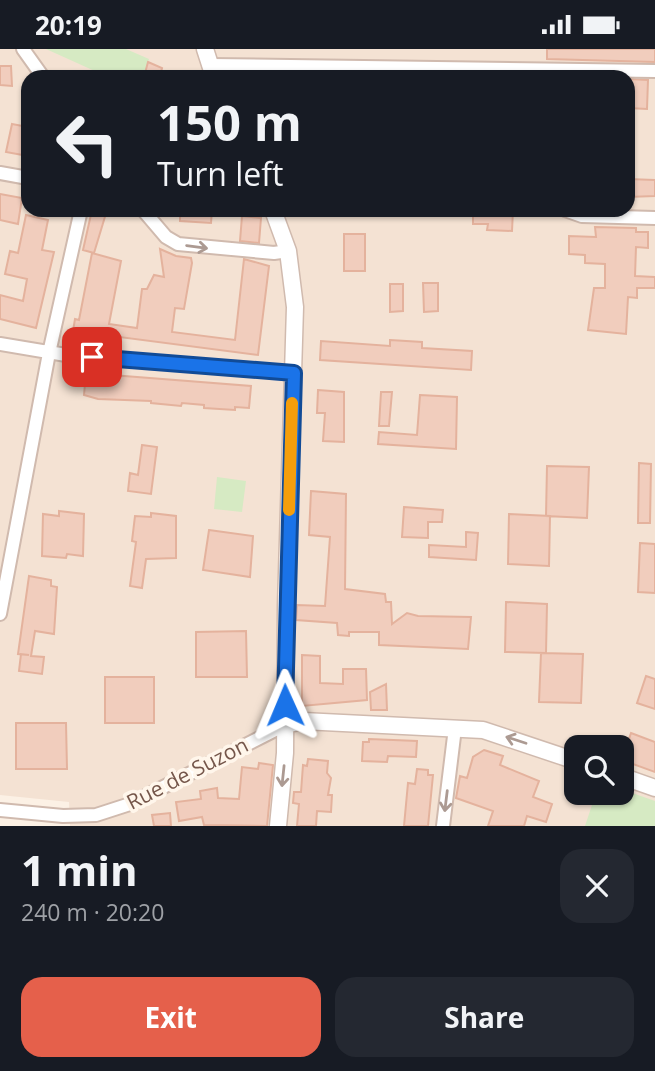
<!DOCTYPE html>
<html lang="en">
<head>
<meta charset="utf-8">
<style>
  :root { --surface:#171b24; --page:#242831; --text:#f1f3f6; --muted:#9ea1a6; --accent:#e5604b }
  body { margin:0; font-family:"Open Sans",sans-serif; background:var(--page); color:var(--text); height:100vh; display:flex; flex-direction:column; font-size:26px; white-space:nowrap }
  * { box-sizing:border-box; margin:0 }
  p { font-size:23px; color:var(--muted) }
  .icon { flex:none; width:38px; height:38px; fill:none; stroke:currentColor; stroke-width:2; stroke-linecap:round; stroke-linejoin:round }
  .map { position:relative; height:777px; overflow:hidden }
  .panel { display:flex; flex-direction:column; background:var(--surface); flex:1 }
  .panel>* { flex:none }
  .banner { position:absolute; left:21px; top:21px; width:614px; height:147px; border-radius:21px; box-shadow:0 2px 5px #0004; background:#171b24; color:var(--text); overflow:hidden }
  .controls { position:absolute; left:564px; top:686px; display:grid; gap:14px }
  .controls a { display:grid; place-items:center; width:70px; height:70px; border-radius:14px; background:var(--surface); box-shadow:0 2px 5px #0004; font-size:35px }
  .pin { position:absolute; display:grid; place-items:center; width:60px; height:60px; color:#fff; margin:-30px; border-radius:14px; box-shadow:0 4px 10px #0006 }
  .me { position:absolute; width:77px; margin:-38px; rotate:359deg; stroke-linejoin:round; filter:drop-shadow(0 0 5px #0008) }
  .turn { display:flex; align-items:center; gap:24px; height:147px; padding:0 21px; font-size:32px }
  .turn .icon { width:91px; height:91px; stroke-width:2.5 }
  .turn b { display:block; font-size:49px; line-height:60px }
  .round { display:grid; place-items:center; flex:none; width:74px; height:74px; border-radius:21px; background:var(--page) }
  .headline { display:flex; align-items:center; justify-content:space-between; height:119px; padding:0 21px }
  h1 { font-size:42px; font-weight:700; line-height:52px }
  .button { display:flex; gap:14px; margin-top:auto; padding:14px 21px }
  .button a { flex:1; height:80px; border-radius:21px; background:var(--accent); color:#fff; font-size:28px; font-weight:700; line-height:80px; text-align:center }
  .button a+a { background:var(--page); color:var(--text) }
  .status { display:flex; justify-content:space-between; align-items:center; height:49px; padding:0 35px; background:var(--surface); direction:ltr }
  .status svg { height:19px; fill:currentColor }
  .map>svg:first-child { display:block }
  .residential { fill:#f4e2d3; fill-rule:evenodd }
  .green { fill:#d6eac3 }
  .building { fill:#f1cdbd; stroke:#e4b29d; stroke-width:2 }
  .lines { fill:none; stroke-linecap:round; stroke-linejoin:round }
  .minor-casing { stroke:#d0baae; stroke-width:16 }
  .tertiary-casing { stroke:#d0baae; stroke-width:19 }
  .minor { stroke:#fff; stroke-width:12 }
  .tertiary { stroke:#fff; stroke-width:16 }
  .oneway { stroke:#ac9a92 }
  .route-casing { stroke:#114b97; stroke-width:18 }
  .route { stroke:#1a73e8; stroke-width:12 }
  .slow { stroke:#f59e0b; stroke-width:12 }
  .labels { text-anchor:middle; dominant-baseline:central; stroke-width:7; stroke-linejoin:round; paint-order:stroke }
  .street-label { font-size:21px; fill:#75564a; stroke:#fff6eb }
</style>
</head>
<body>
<div class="status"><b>20:19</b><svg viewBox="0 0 49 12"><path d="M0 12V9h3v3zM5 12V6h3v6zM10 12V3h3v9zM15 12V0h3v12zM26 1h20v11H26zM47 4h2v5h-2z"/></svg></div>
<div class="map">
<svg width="655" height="777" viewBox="0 0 655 777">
  <rect width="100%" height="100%" fill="#fcf1e5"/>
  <!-- residential -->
  <path class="residential" d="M0,0H655V777H70L69,753L0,746ZM28,28H628V161H28ZM576,698H621V744H576Z"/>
  <!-- green -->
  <path class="green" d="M46,0H126L149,10L144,28H108Z
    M217,428L246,432L242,463L214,460Z
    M621,740L655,752V777H585L596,744H621Z"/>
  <!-- building -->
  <path class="building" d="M547,0H655V13L547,10Z
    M148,13L162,19L160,28H144Z
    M0,17H11L12,37L0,36Z
    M628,30L648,31L647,60L628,59Z
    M12,75L28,78V107L6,103Z
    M628,130L655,131V147L628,148Z
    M0,145L22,149L18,175L0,171Z
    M92,161H107L94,204L83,201Z
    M180,161H212L211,174L180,172Z
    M473,161H513L512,182L487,181L488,175H473Z
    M26,166L48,171L42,201L54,203L36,279L0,270V246L23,252L27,230L5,225L10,202L18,204Z
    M242,167L261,169L259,194L240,192Z
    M595,178L636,179V183H648V199L636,198L635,227L655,228V239H637V249L628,248L626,285L588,281L594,239H605V215L585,214V206L569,205V187L596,188Z
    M344,185H365V222H344Z
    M160,200L176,207L191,209L192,214L184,260L175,259L172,283L235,291L244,210L269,217L258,306L73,282L75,270L79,271L92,204L121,212L109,275L137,279L142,240H147L154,226L164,228Z
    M423,234H438V262L424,263Z
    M390,235H403V262L390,263Z
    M390,291L422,293V299L472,302L471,321L320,311L321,292L390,297Z
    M86,324L251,337L249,359L235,358V361L204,359V356L182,354L181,357L151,354V352L98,350L84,346Z
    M318,341L344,343V393L323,392L325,364H317Z
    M381,343H392L389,377H379Z
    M420,346L457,348L456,400L378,395L379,383L417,386Z
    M142,396L157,398L151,445L128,442L130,424L138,426Z
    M639,414L651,415L650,474H638Z
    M547,417L589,418L587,469L546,467Z
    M311,442L346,445L345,540L385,545L386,553H391L392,575L407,564L418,567L471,568L468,600L379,596V583H349V587L338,586L337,574L296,571L297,556L325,557L330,488L309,486Z
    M404,458L443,461L442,473H428V489L402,488Z
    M59,462L84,465L83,507L67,505L66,509L42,507L43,465L59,467Z
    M151,464L176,467V509L146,510L142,539L130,537L136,493L132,492L135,467L151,468Z
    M509,465L550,467L549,517L508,515Z
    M209,481L253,487L250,528L203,521Z
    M466,483L478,484L476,511L429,508V496L466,498Z
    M640,494L655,495V544L638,543Z
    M29,527L51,531V537L57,538L54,585L35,582L31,607L44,608L42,625L19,622L21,605L29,606L18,605Z
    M506,553L547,555L546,604L505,603Z
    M246,582L247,628H196V583Z
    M541,604L583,605L581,654L539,653Z
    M302,606L320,607V634L343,635V620H366L367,651L302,657Z
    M646,627L655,630V660L637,654Z
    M105,628H154V674H105Z
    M386,635L387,661H371L370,643Z
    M16,674H66L67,720H16Z
    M631,684L655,693V723L622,711Z
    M369,690L417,692L416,708L388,707L387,713L362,712L363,693H369Z
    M484,701L503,707L500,716L539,732L533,748L552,755L546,773L527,767L524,777H488L493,762L456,749L460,727L467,729L473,708Z
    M308,710L328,712L327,724L331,729L328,746H332L331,763L317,762L316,777H297L299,755L293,754L294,743H301L303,716L307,717Z
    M259,714L273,716L267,777L204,776L202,768L179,772L176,753L201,750L200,742L217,739L218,749L239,750L242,718L258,720Z
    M417,720L428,721V726H433L428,777H404L408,734L415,735Z
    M170,764L171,777H154L152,766Z"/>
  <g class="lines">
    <!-- minor casing -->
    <g class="minor-casing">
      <path id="minor" d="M23,0L43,28
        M210,16L655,22
        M0,124L28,129
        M143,161L166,188L178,195L274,204L288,202
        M565,161L582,167L655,169
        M0,295L66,306L294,324
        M0,565L49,304L81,161
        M0,761L63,767L96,766L130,755L285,676
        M443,777L455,679"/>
    </g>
    <!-- tertiary casing -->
    <g class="tertiary-casing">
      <path id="tertiary" d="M205,0L214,28
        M273,161L288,202L295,258L286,557L285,704L278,777
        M285,676L303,672L483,681L576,712
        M621,727L655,739"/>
    </g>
    <!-- minor -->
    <use href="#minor" class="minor"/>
    <!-- tertiary -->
    <use href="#tertiary" class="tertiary"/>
  </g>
  <!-- one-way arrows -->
  <defs><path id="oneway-shaft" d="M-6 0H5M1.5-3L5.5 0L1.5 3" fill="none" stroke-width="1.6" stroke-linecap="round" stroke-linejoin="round" transform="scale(1.75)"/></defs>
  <g class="oneway">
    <use href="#oneway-shaft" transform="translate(197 198) rotate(8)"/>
    <use href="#oneway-shaft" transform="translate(516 691) rotate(-162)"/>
    <use href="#oneway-shaft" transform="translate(283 727) rotate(96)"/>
    <use href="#oneway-shaft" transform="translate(446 752) rotate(97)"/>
  </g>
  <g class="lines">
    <!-- route casing -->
    <g class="route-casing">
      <path id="route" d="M92,308L294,324L285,656"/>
    </g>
    <!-- route -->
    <use href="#route" class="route"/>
    <!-- slow -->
    <path class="slow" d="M289,461L292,354"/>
  </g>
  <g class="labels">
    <!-- street labels -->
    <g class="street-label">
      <text transform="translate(187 724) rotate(-27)">Rue de Suzon</text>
    </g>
  </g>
</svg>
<div class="controls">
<a><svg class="icon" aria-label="search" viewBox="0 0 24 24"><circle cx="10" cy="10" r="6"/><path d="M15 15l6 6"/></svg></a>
</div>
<div class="pin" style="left:92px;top:308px;background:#d93025"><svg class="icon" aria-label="arrive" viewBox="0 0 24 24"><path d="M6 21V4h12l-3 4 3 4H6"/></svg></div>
<svg class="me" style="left:285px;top:656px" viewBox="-20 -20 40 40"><path d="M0-17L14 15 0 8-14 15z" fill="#1a73e8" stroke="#fff" stroke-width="4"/></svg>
<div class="banner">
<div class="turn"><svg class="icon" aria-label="left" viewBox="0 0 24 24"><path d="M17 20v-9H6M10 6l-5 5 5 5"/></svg><div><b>150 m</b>Turn left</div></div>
</div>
</div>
<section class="panel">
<div class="headline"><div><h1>1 min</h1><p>240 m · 20:20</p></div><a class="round"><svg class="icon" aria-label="close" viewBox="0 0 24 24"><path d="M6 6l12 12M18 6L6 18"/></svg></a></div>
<div class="button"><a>Exit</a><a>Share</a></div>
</section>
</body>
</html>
